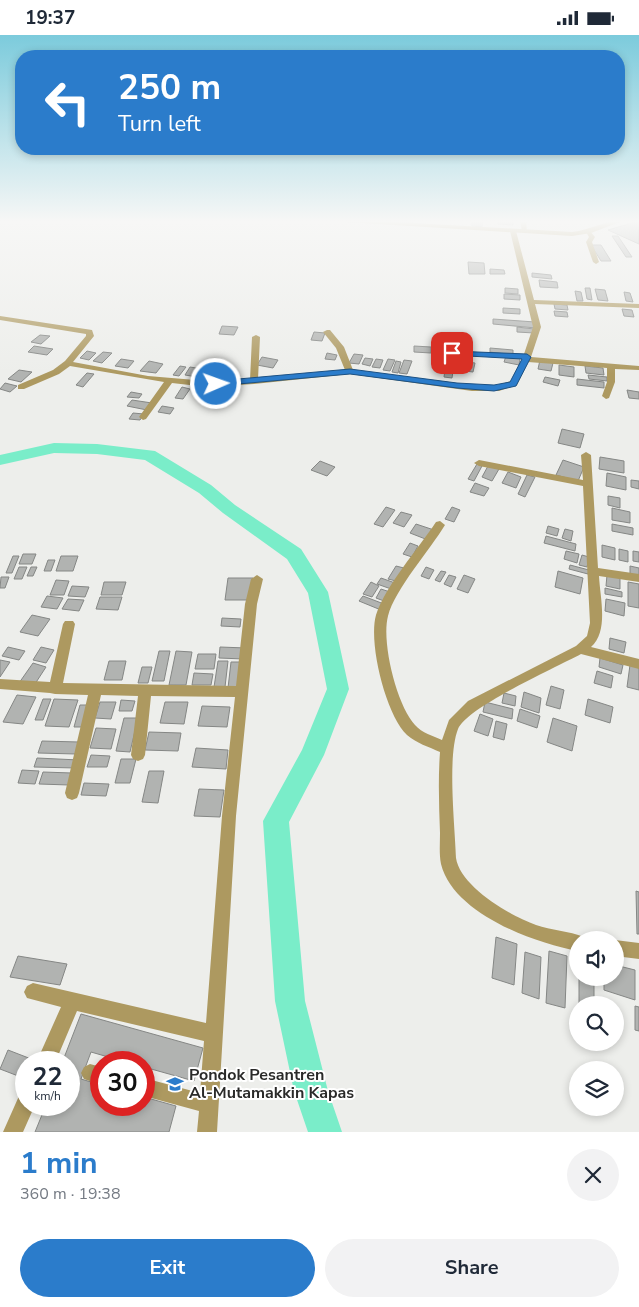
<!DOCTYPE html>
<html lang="en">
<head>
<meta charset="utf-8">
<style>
  :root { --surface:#fff; --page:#f2f2f3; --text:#1f2937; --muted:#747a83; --accent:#2b7ccb }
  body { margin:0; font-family:"Nunito Sans",sans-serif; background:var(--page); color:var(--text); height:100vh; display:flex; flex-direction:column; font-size:19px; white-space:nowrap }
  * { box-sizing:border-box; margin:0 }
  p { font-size:16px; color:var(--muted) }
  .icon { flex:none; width:28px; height:28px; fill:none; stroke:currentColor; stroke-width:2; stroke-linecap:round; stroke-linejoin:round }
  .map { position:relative; height:1097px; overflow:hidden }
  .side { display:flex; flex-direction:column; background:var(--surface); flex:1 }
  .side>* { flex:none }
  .banner { position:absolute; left:15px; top:15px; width:610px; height:105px; border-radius:20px; box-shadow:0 2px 8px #0003; background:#2b7ccb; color:#fff; overflow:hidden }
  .controls { position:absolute; left:569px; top:896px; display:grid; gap:10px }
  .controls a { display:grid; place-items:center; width:55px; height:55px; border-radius:50%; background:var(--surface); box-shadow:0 2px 8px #0003; font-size:25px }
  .speed { position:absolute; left:15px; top:1016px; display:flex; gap:10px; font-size:25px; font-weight:700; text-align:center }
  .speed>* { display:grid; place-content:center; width:65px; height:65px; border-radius:50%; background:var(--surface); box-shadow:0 2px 8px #0003; line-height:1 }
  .speed small { font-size:12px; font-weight:400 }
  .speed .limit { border:8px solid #d22; background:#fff; color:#111 }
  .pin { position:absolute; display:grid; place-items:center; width:42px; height:42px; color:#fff; margin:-21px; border-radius:10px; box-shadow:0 2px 8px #0006 }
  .me { position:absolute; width:55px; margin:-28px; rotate:88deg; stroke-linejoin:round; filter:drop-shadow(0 0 4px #0008) }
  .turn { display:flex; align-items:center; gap:18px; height:105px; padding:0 20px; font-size:22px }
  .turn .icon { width:65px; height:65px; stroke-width:2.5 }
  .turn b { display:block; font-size:35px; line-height:42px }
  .round { display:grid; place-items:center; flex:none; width:52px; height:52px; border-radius:26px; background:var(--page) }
  .head { display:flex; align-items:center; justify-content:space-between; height:85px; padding:0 20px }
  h1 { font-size:30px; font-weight:700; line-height:38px; color:var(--accent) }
  .primary-button { display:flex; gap:10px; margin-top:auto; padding:10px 20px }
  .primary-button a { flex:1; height:58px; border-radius:30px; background:var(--accent); color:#fff; font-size:20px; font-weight:700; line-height:58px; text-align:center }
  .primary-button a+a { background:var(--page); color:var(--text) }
  .status { display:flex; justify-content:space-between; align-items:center; height:35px; padding:0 25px; background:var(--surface); direction:ltr }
  .status svg { height:14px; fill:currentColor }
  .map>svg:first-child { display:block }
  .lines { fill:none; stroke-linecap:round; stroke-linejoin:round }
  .river { fill:#7aedc9; fill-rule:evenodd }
  .building { fill:#b1b3b1; stroke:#858785 }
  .minor { fill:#ad9960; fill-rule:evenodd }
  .tertiary { fill:#ad9960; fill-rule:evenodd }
  .route { fill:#2b7ccb; stroke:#1c5184 }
  .labels { text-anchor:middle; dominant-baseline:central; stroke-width:4; stroke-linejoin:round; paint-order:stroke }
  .near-poi-label { font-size:16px; font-weight:bold; fill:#2a2a29; stroke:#fff; text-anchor:start }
</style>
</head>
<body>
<div class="status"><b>19:37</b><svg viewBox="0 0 49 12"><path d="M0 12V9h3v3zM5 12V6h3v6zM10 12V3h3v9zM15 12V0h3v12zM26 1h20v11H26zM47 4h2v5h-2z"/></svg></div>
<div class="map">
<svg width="639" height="1097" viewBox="0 0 639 1097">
  <rect width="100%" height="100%" fill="#edeeeb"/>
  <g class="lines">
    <!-- river -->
    <path class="river" d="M54,408L97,409L155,416L211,450L235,470L301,514L328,557L349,654L324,720L289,787L305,966L328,1056L342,1097H308L294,1056L275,966L263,786L302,715L327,654L308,558L287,524L223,478L199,458L145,425L97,419L54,418L0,430V420Z"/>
  </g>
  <!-- building -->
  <path class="building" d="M472,185H482V192L472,191Z
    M497,185H512L513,190L498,189Z
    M639,186V209L608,195Z
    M612,201H618L632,222H626Z
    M591,210H601L611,226H601Z
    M468,227L484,228L485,239H469Z
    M490,234L504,235L505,239H490Z
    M532,238L551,240L552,244L532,242Z
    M539,245L557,247L558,253L540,252Z
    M505,253L518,254V259L505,258Z
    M585,253H590L592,265L587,264Z
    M595,254L605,255L608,266L598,265Z
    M575,256L581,257L583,266H577Z
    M624,257L630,258L633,267L626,266Z
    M504,259L520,260V265L504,264Z
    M554,269L567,270L568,275L555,274Z
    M503,273L520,274V279L503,278Z
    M622,274L632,275L634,282L624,281Z
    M554,276L567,277L568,282L555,281Z
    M493,284L535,287L536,293L493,289Z
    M222,291L238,292L234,300L219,299Z
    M517,292L534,294V298L517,297Z
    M314,297L325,298L322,306L311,305Z
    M40,300L50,301L41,309L31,307Z
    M440,309L455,310V316L439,315Z
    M34,311L53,314L47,320L28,317Z
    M414,311L431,312V318L414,317Z
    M490,313L513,315V320L490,317Z
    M87,316L96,318L89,325L80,323Z
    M103,317L112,318L102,328L93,326Z
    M327,318L337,320L335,325L325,324Z
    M354,319L363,320L359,329L349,328Z
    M506,321L520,323L519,330L504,327Z
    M262,322L278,325L273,333L257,330Z
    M365,323L373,324L370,331L362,329Z
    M121,324L134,326L128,333L115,331Z
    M376,324L383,325L380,333L372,332Z
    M388,324L395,325L390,336L383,335Z
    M404,325L412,326L407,339L399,338Z
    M540,325L553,328L551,336L538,334Z
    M149,326L163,329L156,338L140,336Z
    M396,326L401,327L398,338L392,337Z
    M458,327L465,328L463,336L456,335Z
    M467,327L475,328L473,337L465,336Z
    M559,330L574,332V342L559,340Z
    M180,331L186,332L179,341L173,340Z
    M585,331L603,333L604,340L586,338Z
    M190,332L202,334L197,342L185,340Z
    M19,335L32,337L21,347L8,344Z
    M445,335L453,336L452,343L444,342Z
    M87,338L94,339L83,352L76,350Z
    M588,340L607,342V346L589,344Z
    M545,342L560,345L558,351L543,347Z
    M577,344L604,347V353L577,350Z
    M5,348L17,351L10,357L0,354Z
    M182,352L190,354L183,364L175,363Z
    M627,355L639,357V364L629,363Z
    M131,357L142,359L139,363L127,362Z
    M132,365L152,368L147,375L127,371Z
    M162,371L174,373L170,379L158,377Z
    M133,378L144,379L140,385L129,384Z
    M562,394L584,399L580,413L558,408Z
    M600,422L624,426V438L599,434Z
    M563,425L584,432L578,446L556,440Z
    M320,426L335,432L327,441L311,435Z
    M477,429L482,431L474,446L468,444Z
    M488,431L499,434L492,446L482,442Z
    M508,437L521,442L516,453L502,448Z
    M607,438L626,442V455L606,451Z
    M527,440L535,442L525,462L518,459Z
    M631,445L639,446V454L631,452Z
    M475,448L489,453L484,461L470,457Z
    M608,461L620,463V473L608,470Z
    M386,472L395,475L383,492L374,489Z
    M452,472L460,475L454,487L445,484Z
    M612,473L630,477V488L612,485Z
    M401,477L412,480L404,492L393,488Z
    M416,489L434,495L428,505L410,498Z
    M612,489L633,493V500L612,496Z
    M548,491L559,494L557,501L546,498Z
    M565,494L573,496L571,506L562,503Z
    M546,501L576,509L575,516L544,508Z
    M410,508L418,511L412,522L403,519Z
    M602,510L615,513V525L602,522Z
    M619,514L628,516V527L619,525Z
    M566,516L579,519L577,528L564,524Z
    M633,516L639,517V527L633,526Z
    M23,519H36L32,529H19Z
    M582,520L589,522L587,532L579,530Z
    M13,521H19L12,538H6Z
    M61,521H78L73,536H56Z
    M48,525H55L51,536H44Z
    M570,530L589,535L588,539L569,534Z
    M396,531L404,533L396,546L388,544Z
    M630,531L639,533V542L630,540Z
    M19,532H27L22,544H14Z
    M31,532H37L33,541H27Z
    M426,532L434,535L429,544L421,541Z
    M441,536L446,537L440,547L435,545Z
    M558,536L583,543L580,559L555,552Z
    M449,540L456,542L451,552L444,549Z
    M464,540L475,544L468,558L457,554Z
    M607,540L620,543V554L606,551Z
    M1,542H9L5,553H0Z
    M228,543H253L250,565H225Z
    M381,543L398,549L394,555L377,549Z
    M56,545L69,546L64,560H50Z
    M104,547H126L122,560H101Z
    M371,547L379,551L372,562L363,559Z
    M628,547L639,549V573L628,571Z
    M72,551L89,552L85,562L68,561Z
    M605,553L622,557V562L605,559Z
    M381,554L390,557L384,566L376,563Z
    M47,561L63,563L57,574L41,572Z
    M363,561L384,569L381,575L359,566Z
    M100,562H122L118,575L96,574Z
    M68,564L84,565L79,576L62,574Z
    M606,564L625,568L624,581L605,576Z
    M32,580L50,584L38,601L20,597Z
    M222,583L241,584L240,592L221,591Z
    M610,603L626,607L624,618L609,614Z
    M8,612L25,616L19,625L2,621Z
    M41,612L54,615L46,628L33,625Z
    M220,612L246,613L244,624L219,623Z
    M159,616H170L164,646H152Z
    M176,616L192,617L186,650H169Z
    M198,619H216L214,634H195Z
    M600,623L623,630L621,639L599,632Z
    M0,625L10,627L0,642Z
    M109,626H126L122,645H104Z
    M218,626H228L225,652H214Z
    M231,627H243L240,653H228Z
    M33,628L46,632L33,652L19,648Z
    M630,630L639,633V655L627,652Z
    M142,632H152L148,648H138Z
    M597,636L613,641L611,653L594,648Z
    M194,638L213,639L211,650H192Z
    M551,651L564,655L560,674L546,670Z
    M524,657L541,663L539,678L521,672Z
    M504,658L516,661L515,671L502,668Z
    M17,660L36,662L23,689L3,687Z
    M43,664H51L43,685H35Z
    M54,664L78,665L69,692L45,691Z
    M588,664L613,672L610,688L585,680Z
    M121,665L135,666L132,676H119Z
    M100,667H116L111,684L95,683Z
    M165,667H188L184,689L160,688Z
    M485,667L513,674L512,684L483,677Z
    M80,670H90L83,692H74Z
    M202,671L230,672L227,692L198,691Z
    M520,674L540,681L537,693L517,686Z
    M480,679L493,684L488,701L474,696Z
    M124,683H138L130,717L116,716Z
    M553,683L577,691L572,716L547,707Z
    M496,686L507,689L504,705L493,702Z
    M96,693L116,694L111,714L90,713Z
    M149,697L181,698L178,716L145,715Z
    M42,706L79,707L76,719L38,718Z
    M196,713L228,715L226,734L192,732Z
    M91,720L110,721L107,732H87Z
    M37,723L79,725L76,733L34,732Z
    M121,724H136L130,748H115Z
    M22,735L39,736L35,749L18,748Z
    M149,736H164L158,768L142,767Z
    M43,737L72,738L69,750L39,749Z
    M84,748L109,749L106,761L81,760Z
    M199,754L224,755L220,782L194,781Z
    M636,856L639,857V899H637Z
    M496,902L517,909L514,950L492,943Z
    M549,916L567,921L565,973L546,968Z
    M525,917L541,922L539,964L522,958Z
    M18,921L67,929L60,950L10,942Z
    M615,930L635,935V965L604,955V942H615Z
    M579,942H594V970H579Z
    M635,971L639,972V996L635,995Z
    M81,979L203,1013L194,1046L144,1032V1028H129L91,1017L81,1044L101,1050V1070H144V1062L176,1071L169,1097H35L46,1070H69V1028H62Z
    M8,1015L39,1027L26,1028V1044L0,1034Z"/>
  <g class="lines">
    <!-- minor -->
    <path class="minor" d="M520,185H526L527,198L522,197Z
      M513,194L516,196L534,265L639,269V273L535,269L541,292L531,322L639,331V335L615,334V347L609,363L606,364L602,361L607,347V333L528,327L517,350L499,356H472L350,339L254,349L207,352L172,348L146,384L143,385L139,382L164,347L70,331L59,339L24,354H18V350L53,335L65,326L86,301V299L0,285V281L92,295L94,301L73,327L148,341L207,346L250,345L252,302L256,300L260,302L258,344L345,335L336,313L323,297L327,295H330L344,312L353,335L472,350H498L511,346L522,324L434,319L430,317L434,315L524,319L533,292L510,196Z
      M589,195L595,202L592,207L599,227L596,229L593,227L586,207L589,202L586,197Z
      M586,417L591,420L598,533L639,539V547L599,541C600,563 609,596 591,612L639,624V634L581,619C557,632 467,672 458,694C447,722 455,791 456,823C460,851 510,881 536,890C551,895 569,896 584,902L585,905H578V916C533,908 453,878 441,829C439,819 440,808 440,798C439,771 438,744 440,717C429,712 416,708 407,700C386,680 368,608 376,580C386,550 418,514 436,487L440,486L445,490C430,515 395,554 388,581C381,607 397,671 415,690C422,698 433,701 442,705L449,685L468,666L576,611L587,601L590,588L583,451L479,431L474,428L479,425L583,445L581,420Z
      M257,540L263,544L257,569L236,781L217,1097H197L199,1076L144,1061V1043L200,1058L204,1006L77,976L55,1028H36L61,972L27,963L24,957L27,951L33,948L206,988L222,781L235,662L151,661L145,720L143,724L138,726L133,724L131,720L138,661L101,660L79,758L77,763L72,765L67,763L65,758L88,660L55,659L50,658L0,654V644L50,647L63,589L65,586H73L75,589L63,648L236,651L245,569L251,544Z
      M615,905L639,908V924L615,921Z
      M90,1029L101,1032V1050L84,1044L81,1038L84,1032Z
      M26,1059V1070H35L23,1097H3L19,1061Z"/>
    <!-- tertiary -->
    <path class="tertiary" d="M314,185H361L572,197C590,195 607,185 625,185L591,198L572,201Z"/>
  </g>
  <!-- sky -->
  <linearGradient id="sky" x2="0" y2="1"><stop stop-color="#7ccbdc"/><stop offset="0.55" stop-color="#f7f7f6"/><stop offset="1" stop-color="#f7f7f6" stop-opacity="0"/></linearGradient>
  <rect width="639" height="339" fill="url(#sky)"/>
  <!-- route -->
  <path class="route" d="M452,316L527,319L531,322L516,351L494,356L457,353L350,339L216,351L211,349L216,346L350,334L457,348L494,350L510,347L522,324L450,320V316Z"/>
  <!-- icons -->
  <defs>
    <g id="school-bare" transform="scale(1.35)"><path d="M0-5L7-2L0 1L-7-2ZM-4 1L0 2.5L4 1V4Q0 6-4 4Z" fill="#2b7ccb" stroke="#fff" stroke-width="2.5" paint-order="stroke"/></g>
  </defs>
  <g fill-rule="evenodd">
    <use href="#school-bare" x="175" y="1049"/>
  </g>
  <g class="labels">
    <!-- near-poi labels -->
    <g class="near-poi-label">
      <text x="189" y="1040">Pondok Pesantren<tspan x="189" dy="18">Al-Mutamakkin Kapas</tspan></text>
    </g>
  </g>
</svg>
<div class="controls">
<a><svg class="icon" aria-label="sound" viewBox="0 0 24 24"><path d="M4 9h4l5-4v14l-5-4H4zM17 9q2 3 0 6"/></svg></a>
<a><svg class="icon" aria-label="search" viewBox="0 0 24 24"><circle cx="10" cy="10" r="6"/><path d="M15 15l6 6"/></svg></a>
<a><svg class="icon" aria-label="layers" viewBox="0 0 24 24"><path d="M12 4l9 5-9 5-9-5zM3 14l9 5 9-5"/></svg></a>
</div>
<div class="speed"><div>22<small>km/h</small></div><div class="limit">30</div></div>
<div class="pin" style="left:452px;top:318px;background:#d93025"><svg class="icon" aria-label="arrive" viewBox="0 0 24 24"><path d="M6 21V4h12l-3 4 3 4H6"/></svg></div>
<svg class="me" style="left:216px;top:349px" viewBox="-20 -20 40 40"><circle r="17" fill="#2b7ccb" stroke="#fff" stroke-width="3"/><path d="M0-11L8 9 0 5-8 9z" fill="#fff"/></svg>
<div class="banner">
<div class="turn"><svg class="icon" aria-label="left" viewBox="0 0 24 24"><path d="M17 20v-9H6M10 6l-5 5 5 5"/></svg><div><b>250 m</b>Turn left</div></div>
</div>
</div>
<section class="side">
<div class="head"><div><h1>1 min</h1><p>360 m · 19:38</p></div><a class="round"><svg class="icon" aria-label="close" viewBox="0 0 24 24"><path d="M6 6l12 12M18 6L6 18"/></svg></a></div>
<div class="primary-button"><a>Exit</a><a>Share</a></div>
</section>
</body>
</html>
